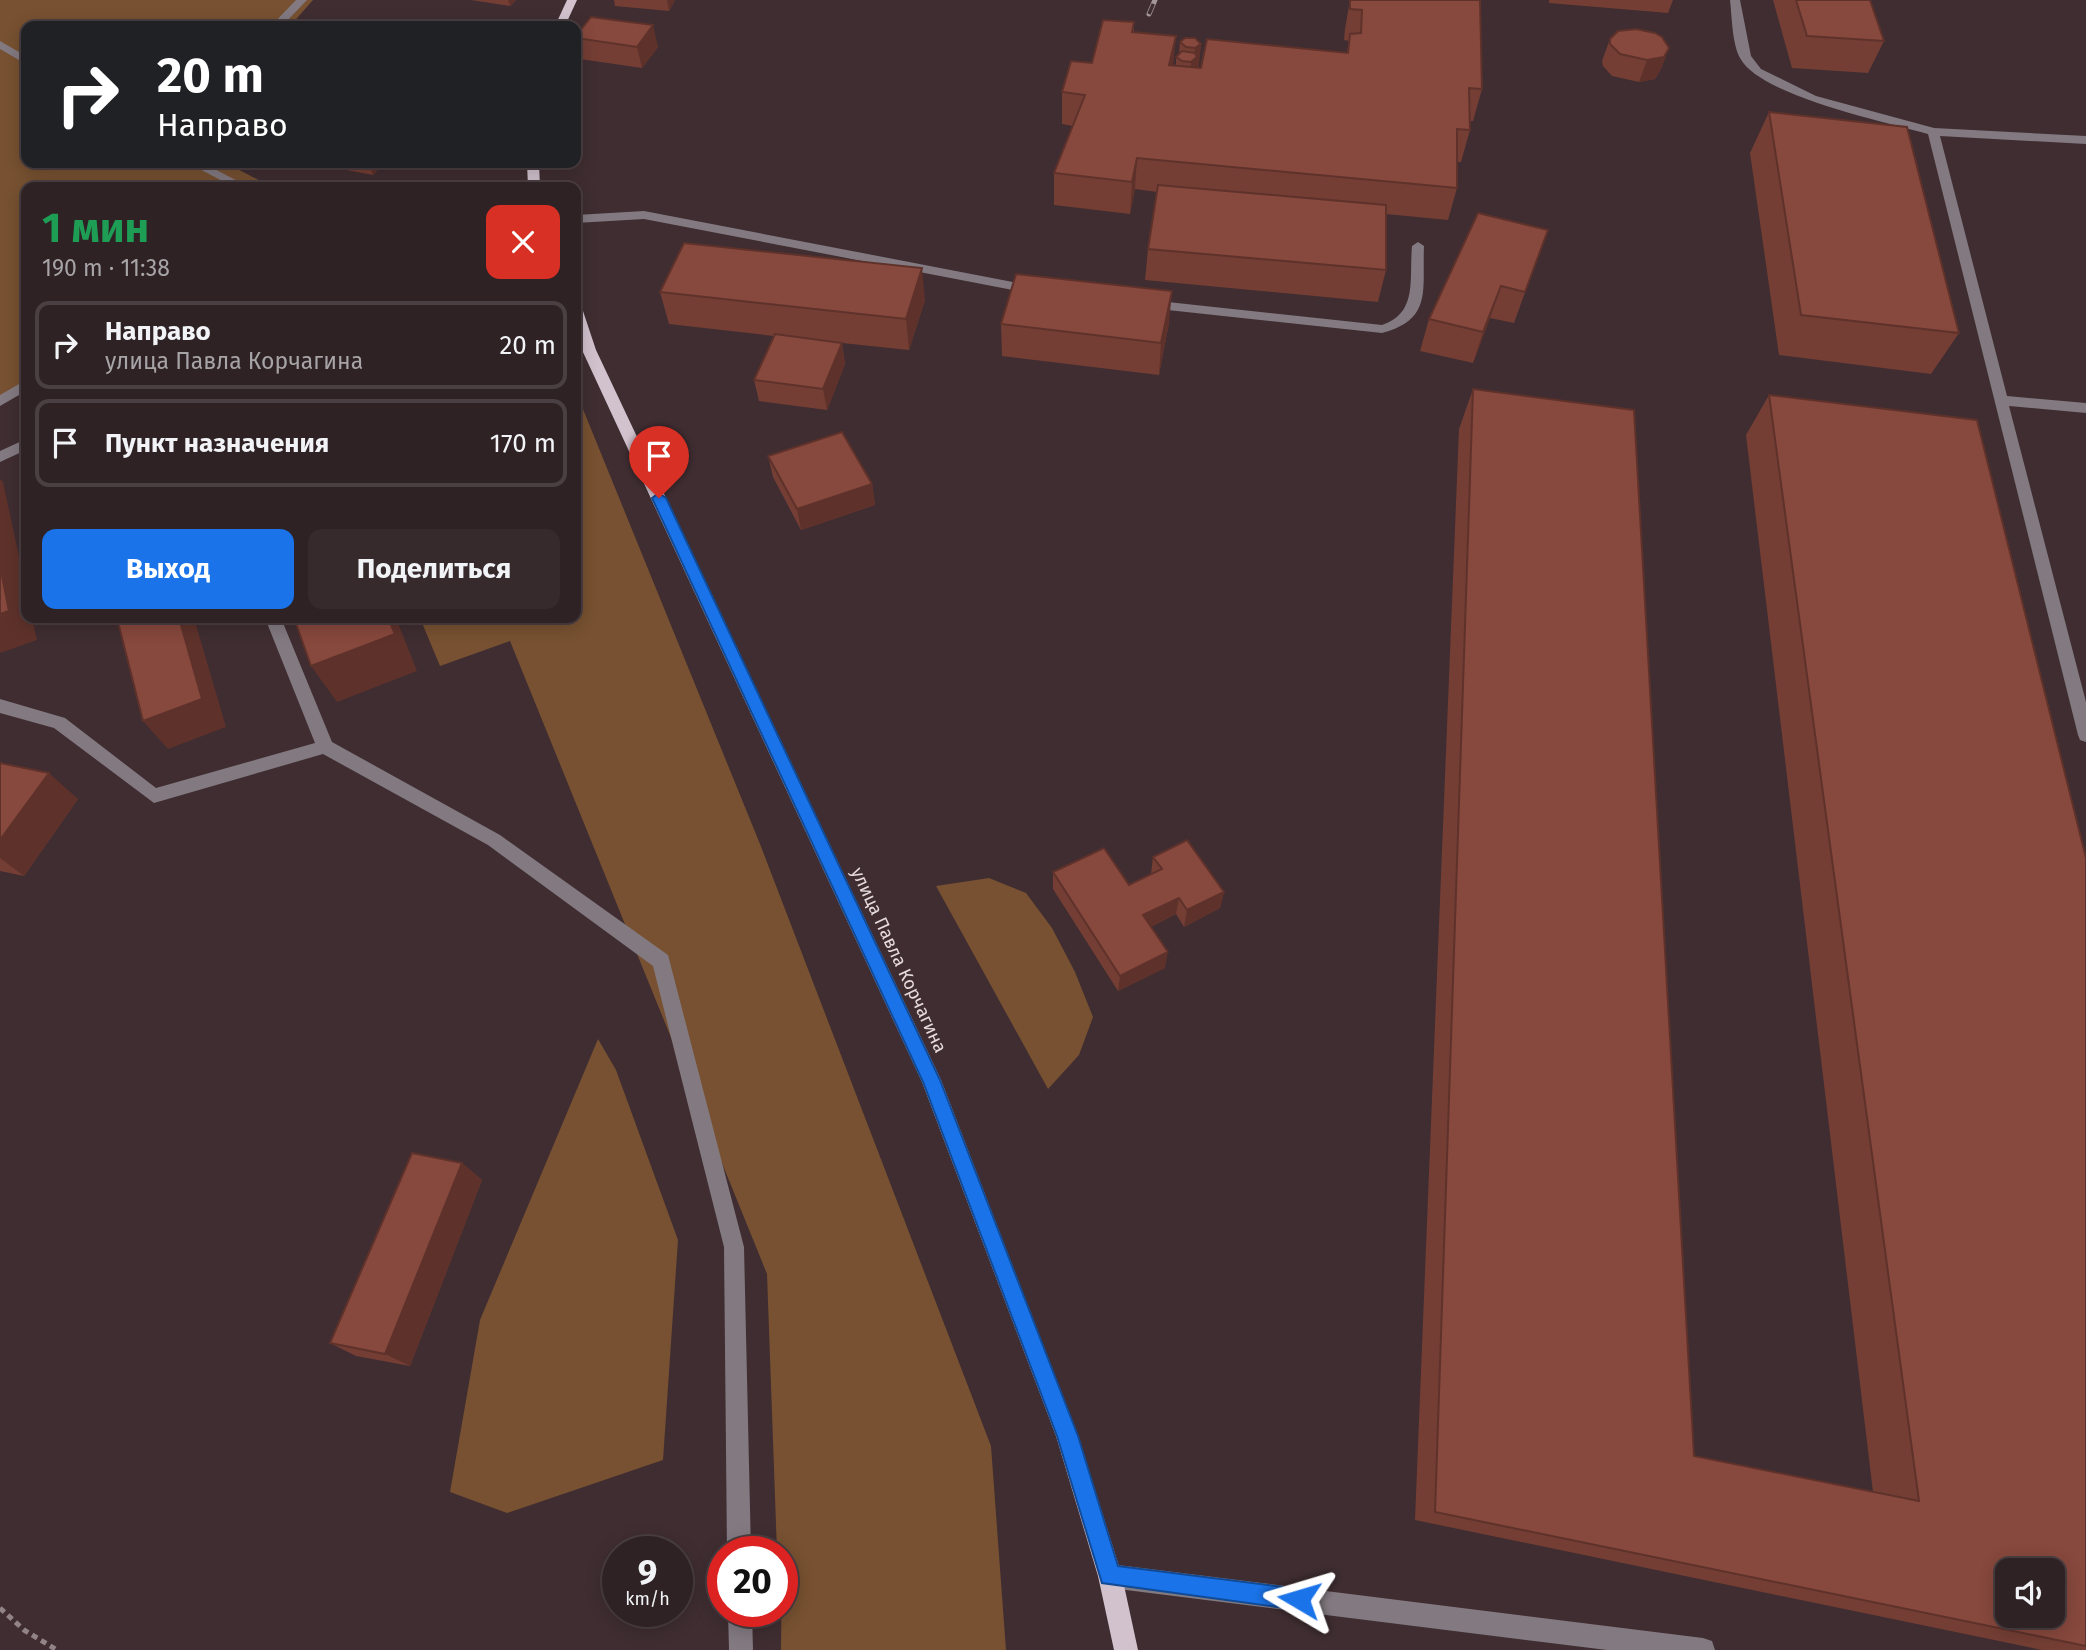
<!DOCTYPE html>
<html lang="ru">
<head>
<meta charset="utf-8">
<style>
  :root { --surface:#2f2225; --page:#372a2d; --text:#f1f3f6; --muted:#a7a4a7; --line:#4a3f42; --accent:#1a73e8 }
  body { margin:0; font-family:"Fira Sans",sans-serif; background:var(--page); color:var(--text); height:100vh; display:flex; flex-direction:column; font-size:26px; white-space:nowrap }
  * { box-sizing:border-box; margin:0 }
  p { font-size:23px; color:var(--muted) }
  .icon { flex:none; width:38px; height:38px; fill:none; stroke:currentColor; stroke-width:2; stroke-linecap:round; stroke-linejoin:round }
  .map { position:relative; flex:1; overflow:hidden }
  .details { position:absolute; left:21px; top:182px; width:560px; height:441px; display:flex; flex-direction:column; background:var(--surface); border-radius:14px; box-shadow:0 4px 18px #0003,0 0 0 2px var(--line) }
  .details>* { flex:none }
  .hud { position:absolute; left:21px; top:21px; width:560px; height:147px; border-radius:14px; box-shadow:0 4px 18px #0003,0 0 0 2px var(--line); background:#202124; color:#fff; overflow:hidden }
  .buttons { position:absolute; left:1995px; top:1558px; display:grid; gap:14px }
  .buttons a { display:grid; place-items:center; width:70px; height:70px; border-radius:14px; background:var(--surface); box-shadow:0 4px 18px #0003,0 0 0 2px var(--line); font-size:35px }
  .speed { position:absolute; left:602px; top:1536px; display:flex; gap:14px; font-size:35px; font-weight:700; text-align:center }
  .speed>* { display:grid; place-content:center; width:91px; height:91px; border-radius:50%; background:var(--surface); box-shadow:0 4px 18px #0003,0 0 0 2px var(--line); line-height:1 }
  .speed small { font-size:18px; font-weight:400 }
  .speed .limit { border:10px solid #d22; background:#fff; color:#111 }
  .pin { position:absolute; display:grid; place-items:center; width:60px; height:60px; color:#fff; margin:-72px -30px; border-radius:50% 50% 50% 0; rotate:-45deg; box-shadow:0 0 7px #0007 }
  .pin .icon { rotate:45deg }
  .me { position:absolute; width:77px; margin:-38px; rotate:277deg; stroke-linejoin:round; filter:drop-shadow(0 0 5px #0008) }
  .turn { display:flex; align-items:center; gap:24px; height:147px; padding:0 21px; font-size:32px }
  .turn .icon { width:91px; height:91px; stroke-width:2.5 }
  .turn b { display:block; font-size:49px; line-height:60px }
  .round { display:grid; place-items:center; flex:none; width:74px; height:74px; border-radius:14px; background:var(--page) }
  .summary { display:flex; align-items:center; justify-content:space-between; height:119px; padding:0 21px }
  h1 { font-size:42px; font-weight:700; line-height:52px; color:#1e9e55 }
  .primary-button { display:flex; gap:14px; margin-top:auto; padding:14px 21px }
  .primary-button a { flex:1; height:80px; border-radius:14px; background:var(--accent); color:#fff; font-size:28px; font-weight:700; line-height:80px; text-align:center }
  .primary-button a+a { background:var(--page); color:var(--text) }
  ul { padding:0; list-style:none }
  li { display:flex; align-items:center; gap:21px; height:88px; margin:0 14px 10px; padding:0 7px; border:4px solid var(--line); border-radius:14px }
  li div { flex:1 }
  li b { display:block; font-size:26px }
  li em { font-style:normal }
  .map>svg:first-child { display:block }
  .green { fill:#775131 }
  .lines { fill:none; stroke-linecap:round; stroke-linejoin:round }
  .path { stroke:#928387; stroke-width:5; stroke-dasharray:6 4.5; stroke-linecap:butt }
  .minor { fill:#827a80; fill-rule:evenodd }
  .major { fill:#d1c2ce; fill-rule:evenodd }
  .rail-casing { stroke:#a5969a; stroke-width:5 }
  .rail { stroke:#3f2d31; stroke-width:3.5; stroke-dasharray:11; stroke-linecap:butt }
  .wall { fill:#743e34 }
  .shaded-wall { fill:#5e322b }
  .building { fill:#87483d; stroke:#5e322b; stroke-width:2; fill-rule:evenodd }
  .route { fill:#1a73e8; stroke:#114b97; stroke-width:2 }
  .labels { text-anchor:middle; dominant-baseline:central; stroke-width:5; stroke-linejoin:round; paint-order:stroke }
  .street-label { font-size:18px; fill:#e7dbde; stroke:#3f2d31 }
</style>
</head>
<body>
<div class="map">
<svg width="2086" height="1650" viewBox="0 0 2086 1650">
  <rect width="100%" height="100%" fill="#3f2d31"/>
  <!-- green -->
  <path class="green" d="M0,0H313L290,26H26V163H226L272,187H26V384L0,399Z
    M576,392L760,844L991,1446L1006,1650H781L782,1552H777L767,1274L510,641L440,666L420,618H576Z
    M989,878L1026,893L1052,928L1075,972L1093,1017L1079,1055L1048,1089L936,886Z
    M598,1039L616,1070L678,1240L663,1460L507,1513L450,1492L480,1320Z"/>
  <g class="lines">
    <!-- path -->
    <path class="path" d="M0,1608L24,1630L57,1650"/>
    <!-- minor -->
    <path class="minor" d="M296,0H307L282,26H271Z
      M1730,0H1740L1751,56L1761,69L1816,96L1934,128L2086,136V144L1940,136L2007,396L2086,403V413L2009,406L2086,702V742L2080,740L2078,735L1928,134C1886,122 1760,96 1740,58C1732,43 1732,17 1730,0Z
      M0,41L26,56V64L0,49Z
      M188,163H203L249,187H234Z
      M644,211L1034,286L1041,290L1034,294L644,219L576,223V215Z
      M1418,242L1424,246C1422,290 1433,319 1382,333L1149,308L1142,304L1149,300L1382,325C1418,313 1409,280 1412,246Z
      M26,380V391L0,406V395Z
      M26,439V450L0,462V451Z
      M265,618H281L332,742L500,835L668,955L744,1247L751,1552H727L724,1247L653,966L488,845L323,754L154,803L54,728L0,713V699L65,718L156,788L315,743Z
      M1110,1564L1703,1638L1712,1641L1715,1650H1607L1110,1588L1102,1584L1098,1576L1102,1568Z
      M728,1612H752L753,1650H729Z"/>
    <!-- major -->
    <path class="major" d="M567,0H577L565,26H555Z
      M527,163H539L540,187H528Z
      M576,307L583,311L596,350L941,1080L1078,1436L1122,1576L1138,1650H1114L1098,1576L1056,1436L922,1082L582,350L576,331Z"/>
    <!-- rail casing -->
    <g class="rail-casing">
      <path id="rail" d="M1149,14L1155,0"/>
    </g>
    <!-- rail -->
    <use href="#rail" class="rail"/>
  </g>
  <!-- wall -->
  <path class="wall" d="M471,0H516L510,6Z
    M614,0H675L669,11L615,6Z
    M1350,0L1482,89L1473,121H1470V130L1461,162H1457V188L1448,220L1386,214V270L1378,302L1145,280L1148,249L1157,192L1135,189L1130,214L1054,205V173L1073,126L1062,124V92L1134,22V32L1173,65L1176,66V57L1179,54L1180,42L1201,44L1198,68H1201L1347,53L1349,41L1344,40L1345,29Z
    M1549,0H1673L1668,13L1549,3Z
    M1773,0H1870L1884,41L1868,73L1792,68Z
    M576,36L658,47L642,68L580,59L576,43Z
    M1610,39L1669,48L1661,69L1655,79L1639,82L1612,76L1603,66L1602,61Z
    M1769,112L1959,333L1931,374L1779,355L1750,153Z
    M309,163H384L373,175Z
    M1536,262L1514,323L1490,318L1473,363L1420,351L1429,319Z
    M660,292L925,300L909,350L842,343L845,364L827,410L759,401L754,380L774,336L669,324Z
    M1169,323L1159,375L1002,356L1001,324Z
    M1473,389L1694,1456L1873,1492L1746,435L1769,395L2086,858V1650H2042L1415,1520L1459,429Z
    M768,456L872,484L875,505L801,530L773,477Z
    M0,763L78,799L24,876L0,871Z
    M1153,857L1224,892L1220,908L1184,927L1176,914L1151,927L1165,968L1118,991L1053,889V872L1129,885L1151,874Z
    M462,1163L482,1180L410,1366L356,1356L330,1343Z"/>
  <!-- shaded-wall -->
  <path class="shaded-wall" d="M508,0H516L510,6Z
    M667,0H675L669,11Z
    M653,25L658,47L642,68L637,47Z
    M1176,36L1173,68L1169,65Z
    M1201,44L1198,76L1188,94L1191,62L1194,60L1195,48Z
    M1669,48L1661,69L1655,79L1639,82L1647,60Z
    M1137,158L1135,189L1130,214L1132,182Z
    M368,163H384L373,175Z
    M922,268L925,300L909,350L906,319Z
    M1501,286L1490,318L1473,363L1483,332Z
    M1172,291L1169,323L1159,375L1161,343Z
    M842,343L845,364L827,410L823,389Z
    M0,479L3,482L26,589V618H32L37,640L0,653Z
    M872,484L875,505L801,530L797,509Z
    M179,618H194L226,727L168,749L143,721Z
    M388,618H396L417,671L337,702L311,666Z
    M49,773L78,799L24,876L0,858V840Z
    M1224,892L1220,908L1184,927L1187,910Z
    M1179,898L1176,914L1141,932L1143,915Z
    M1168,952L1165,968L1118,991L1120,976Z
    M462,1163L482,1180L410,1366L385,1354Z"/>
  <!-- building -->
  <path class="building" d="M1350,0H1480L1482,89L1469,88L1470,130L1457,129V188L1137,158L1132,182L1054,173L1085,95L1062,92L1071,61L1092,63L1103,20L1134,22L1132,32L1176,36L1169,65L1201,68L1207,39L1348,53L1350,34L1361,33L1362,10L1350,9Z
    M1796,0H1870L1884,41L1807,36Z
    M591,17L653,25L637,47L576,38V36Z
    M367,24L379,26H364Z
    M1636,29L1655,33L1662,37L1669,48L1664,57L1647,60L1620,54L1610,44V39L1618,31Z
    M1185,38H1195L1201,44L1195,48L1186,47L1180,42Z
    M1182,51L1195,53L1197,57L1191,62L1182,61L1176,57Z
    M1769,112L1907,127L1959,333L1801,315Z
    M1158,185L1386,205V270L1148,249Z
    M1478,213L1548,230L1525,292L1501,286L1483,332L1429,319Z
    M684,243L922,268L906,319L660,292Z
    M1016,274L1172,291L1161,343L1001,324Z
    M775,334L842,343L823,389L754,380Z
    M1473,389L1634,410L1694,1456L1919,1501L1769,395L1977,420L2086,858V1646L1435,1512ZM2007,1570H2053V1615H2007Z
    M842,432L872,484L797,509L768,456Z
    M0,566L9,611L0,614Z
    M117,618H179L202,699L143,721Z
    M294,618H388L395,634L311,666Z
    M0,763L49,773L0,840Z
    M1187,840L1224,892L1187,910L1179,898L1143,915L1168,952L1120,976L1053,872L1104,848L1129,885L1162,869L1153,857Z
    M412,1153L462,1163L385,1354L330,1343Z"/>
  <!-- route -->
  <path class="route" d="M659,493L666,498L940,1080L1078,1436L1118,1566L1299,1589L1306,1592L1310,1599L1306,1607L1299,1610L1102,1583L1057,1436L923,1082L652,498Z"/>
  <g class="labels">
    <!-- street labels -->
    <g class="street-label">
      <text transform="translate(899 960) rotate(65)">улица Павла Корчагина</text>
    </g>
  </g>
</svg>
<div class="buttons">
<a><svg class="icon" aria-label="sound" viewBox="0 0 24 24"><path d="M4 9h4l5-4v14l-5-4H4zM17 9q2 3 0 6"/></svg></a>
</div>
<div class="speed"><div>9<small>km/h</small></div><div class="limit">20</div></div>
<div class="pin" style="left:659px;top:498px;background:#d93025"><svg class="icon" aria-label="arrive" viewBox="0 0 24 24"><path d="M6 21V4h12l-3 4 3 4H6"/></svg></div>
<svg class="me" style="left:1299px;top:1599px" viewBox="-20 -20 40 40"><path d="M0-17L14 15 0 8-14 15z" fill="#1a73e8" stroke="#fff" stroke-width="4"/></svg>
<div class="hud">
<div class="turn"><svg class="icon" aria-label="right" viewBox="0 0 24 24"><path d="M7 20v-9h11M14 6l5 5-5 5"/></svg><div><b>20 m</b>Направо</div></div>
</div>
<section class="details">
<div class="summary"><div><h1>1 мин</h1><p>190 m · 11:38</p></div><a class="round" style="background:#d93025;color:#fff"><svg class="icon" aria-label="close" viewBox="0 0 24 24"><path d="M6 6l12 12M18 6L6 18"/></svg></a></div>
<ul>
<li><svg class="icon" aria-label="right" viewBox="0 0 24 24"><path d="M7 20v-9h11M14 6l5 5-5 5"/></svg><div><b>Направо</b><p>улица Павла Корчагина</p></div><em>20 m</em></li>
<li><svg class="icon" aria-label="arrive" viewBox="0 0 24 24"><path d="M6 21V4h12l-3 4 3 4H6"/></svg><div><b>Пункт назначения</b></div><em>170 m</em></li>
</ul>
<div class="primary-button"><a>Выход</a><a>Поделиться</a></div>
</section>
</div>
</body>
</html>
